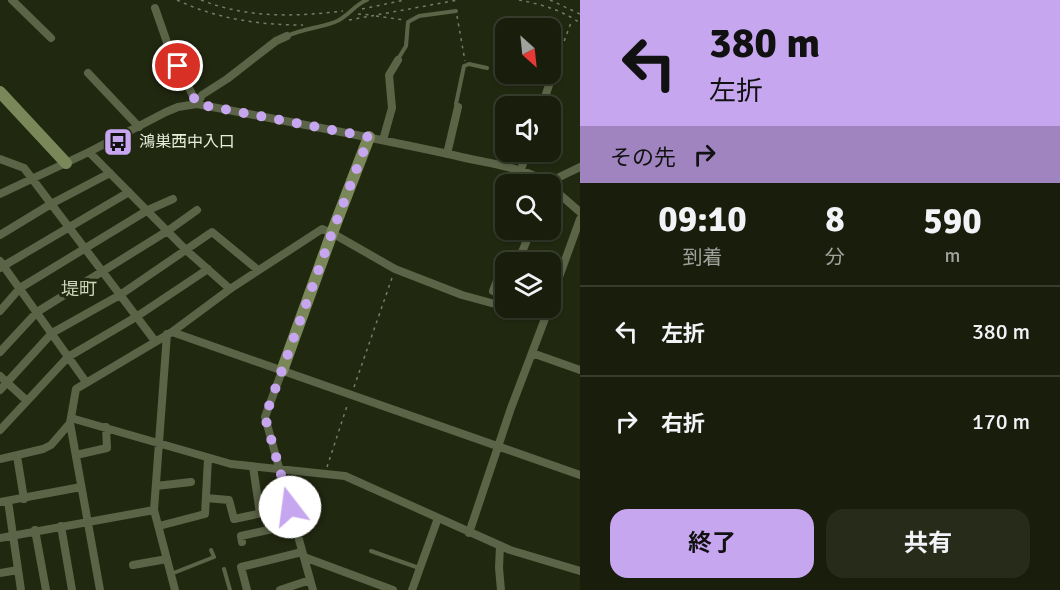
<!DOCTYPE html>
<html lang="ja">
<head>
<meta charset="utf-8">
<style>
  :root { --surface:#191e0c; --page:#262b1a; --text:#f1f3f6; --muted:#9fa29d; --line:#373c2d; --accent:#c7a6f0 }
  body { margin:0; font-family:Signika,"Noto Sans JP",sans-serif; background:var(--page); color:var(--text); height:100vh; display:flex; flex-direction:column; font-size:22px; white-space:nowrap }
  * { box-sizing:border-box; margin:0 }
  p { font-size:20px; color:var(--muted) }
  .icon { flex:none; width:33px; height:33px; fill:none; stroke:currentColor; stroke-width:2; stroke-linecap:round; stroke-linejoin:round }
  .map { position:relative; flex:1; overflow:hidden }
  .details { display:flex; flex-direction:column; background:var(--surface); width:480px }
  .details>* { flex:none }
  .guide { background:#c7a6f0; color:#111; overflow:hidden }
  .needle { width:39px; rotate:153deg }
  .fabs { position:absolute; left:495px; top:18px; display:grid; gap:12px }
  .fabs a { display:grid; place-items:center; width:66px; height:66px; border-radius:12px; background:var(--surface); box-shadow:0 2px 4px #0004,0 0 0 2px var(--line); font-size:30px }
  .pin { position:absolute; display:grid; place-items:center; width:51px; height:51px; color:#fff; margin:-26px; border:3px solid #fff; border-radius:50%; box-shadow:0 2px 6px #0007 }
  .me { position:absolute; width:66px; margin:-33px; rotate:345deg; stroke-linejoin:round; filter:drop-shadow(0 0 4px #0008) }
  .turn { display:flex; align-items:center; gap:21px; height:126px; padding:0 30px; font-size:27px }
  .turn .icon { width:78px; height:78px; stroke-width:2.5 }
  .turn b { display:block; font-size:42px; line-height:51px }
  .then { display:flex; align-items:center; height:57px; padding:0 30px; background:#0003; gap:12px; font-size:22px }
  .eta { display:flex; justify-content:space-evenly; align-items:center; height:102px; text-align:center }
  .eta b { font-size:36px; font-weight:700; line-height:42px }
  .action { display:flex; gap:12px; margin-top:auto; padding:12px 30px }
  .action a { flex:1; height:69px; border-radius:18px; background:var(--accent); color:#111; font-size:24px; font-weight:700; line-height:69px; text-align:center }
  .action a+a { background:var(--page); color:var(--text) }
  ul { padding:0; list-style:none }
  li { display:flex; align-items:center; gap:18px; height:90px; padding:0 30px; border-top:2px solid var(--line) }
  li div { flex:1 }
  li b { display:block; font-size:22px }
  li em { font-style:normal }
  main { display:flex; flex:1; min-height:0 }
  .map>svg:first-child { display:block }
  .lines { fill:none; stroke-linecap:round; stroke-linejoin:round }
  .path { stroke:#757c67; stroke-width:1.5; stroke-dasharray:3 4.5; stroke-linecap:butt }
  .lane { stroke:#5b6447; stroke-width:4 }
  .street { stroke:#5b6447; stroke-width:8 }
  .secondary { stroke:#7a8759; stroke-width:12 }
  .route { stroke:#c7a6f0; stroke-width:10; stroke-dasharray:0 18 }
  .labels { text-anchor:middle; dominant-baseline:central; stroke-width:6; stroke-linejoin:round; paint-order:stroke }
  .poi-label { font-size:16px; fill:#e7ecdd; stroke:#212810; text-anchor:start }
  .neighbourhood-label { font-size:18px; fill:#cdd6b8; stroke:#212810 }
</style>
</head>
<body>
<main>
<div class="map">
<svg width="580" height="590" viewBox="0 0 580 590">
  <rect width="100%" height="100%" fill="#212810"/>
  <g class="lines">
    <!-- path -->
    <path class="path" d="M177,0C217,19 259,25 303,25
      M201,0C246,18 295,17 343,11
      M519,0C540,4 562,10 580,23
      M550,0L580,14
      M362,9L405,0
      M358,14L371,15
      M376,16L404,20
      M457,16L465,61
      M349,20L458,0
      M559,55L572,20
      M354,387L393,275
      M327,467L348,403"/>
    <!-- lane -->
    <path class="lane" d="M287,36C302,29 319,28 335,22C348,17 354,5 367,0
      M398,59L406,46L408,22L419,16L456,11
      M458,107L456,104L464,66L469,64L487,68
      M371,551L419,568
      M224,569L230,590
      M171,574L214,557L211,550"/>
    <!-- street -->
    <path class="street" d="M12,0L51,38
      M155,8L169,48L197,104
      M88,73L139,127
      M197,104L202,95L227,79L276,41L287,36
      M542,106L557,61
      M383,140L392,108L389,75L398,60
      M89,152L186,250L230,289
      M447,154L458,107
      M0,159L24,168L155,341
      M520,172L527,152
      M547,183L580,167
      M550,186L580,212
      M0,194L89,152L166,112L178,107L197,104C284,121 371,137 457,156C485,163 526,167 549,184
      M0,235L51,204L110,173
      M0,261L86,382
      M518,262L531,230
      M0,268L129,192
      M493,291L503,265L506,266
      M550,302L580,219
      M509,308L546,315
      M0,311L20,288L148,210L173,199
      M172,332L580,475
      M167,334L154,510L175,590
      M0,352L37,312L169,230L197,210
      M532,353L580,370
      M282,371L265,417L313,590
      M0,376L27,401
      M0,390L52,333L120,295L212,232L258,270
      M71,418L231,464L345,476L510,550L580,571
      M0,430L68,357L136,317L208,269
      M76,455L107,448L106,427
      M17,456L24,499
      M0,459L43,449L51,445L70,423
      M253,467L260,513
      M156,486L191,482
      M206,498L229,500L234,519L290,507
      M8,501L21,590
      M0,502L81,487
      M61,526L72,590
      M159,526L205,514L208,459
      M35,530L46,590
      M469,533L511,408L549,308
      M0,538L154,510
      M242,542L241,536L295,524
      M500,546L499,568L501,590
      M304,557L393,590
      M133,565L167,559
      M0,573L18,570
      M100,590L70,423L76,389L172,332L230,289L322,229L332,233L395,269L462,295L506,307
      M247,590L241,567L302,552
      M280,590L310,580
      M412,590L438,518"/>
    <!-- secondary -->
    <path class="secondary" d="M0,92L66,163
      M282,371L332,233L369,137"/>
  </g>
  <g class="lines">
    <!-- route -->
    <path class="route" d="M178,66L197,104L369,137L332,233L265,417L290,507"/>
  </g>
  <!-- icons -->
  <defs>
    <g id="bus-square" transform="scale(1.5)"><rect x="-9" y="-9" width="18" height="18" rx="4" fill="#c7a6f0" stroke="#212810"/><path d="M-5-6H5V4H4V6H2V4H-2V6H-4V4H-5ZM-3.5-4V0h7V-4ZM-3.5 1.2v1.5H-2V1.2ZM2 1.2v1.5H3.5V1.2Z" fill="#111"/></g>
  </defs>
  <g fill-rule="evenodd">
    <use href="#bus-square" x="118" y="142"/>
  </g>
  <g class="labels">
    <!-- poi labels -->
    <g class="poi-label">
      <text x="139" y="142">鴻巣西中入口</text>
    </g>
    <!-- neighbourhood labels -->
    <g class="neighbourhood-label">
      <text x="79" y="289">堤町</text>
    </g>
  </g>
</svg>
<div class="fabs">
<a><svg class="needle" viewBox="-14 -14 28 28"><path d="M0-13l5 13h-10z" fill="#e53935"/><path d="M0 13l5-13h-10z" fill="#9fa29d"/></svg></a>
<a><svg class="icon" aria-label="sound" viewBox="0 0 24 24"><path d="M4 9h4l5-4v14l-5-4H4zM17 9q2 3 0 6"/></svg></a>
<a><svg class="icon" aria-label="search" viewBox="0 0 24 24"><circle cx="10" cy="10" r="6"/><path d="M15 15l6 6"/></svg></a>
<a><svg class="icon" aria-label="layers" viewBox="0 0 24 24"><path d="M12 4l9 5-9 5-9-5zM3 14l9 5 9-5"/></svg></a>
</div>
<div class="pin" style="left:178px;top:66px;background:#d93025"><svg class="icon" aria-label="arrive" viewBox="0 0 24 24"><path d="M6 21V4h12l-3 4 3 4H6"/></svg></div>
<svg class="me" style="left:290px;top:507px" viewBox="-20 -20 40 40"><circle r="19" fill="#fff"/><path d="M0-13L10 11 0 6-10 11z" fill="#c7a6f0"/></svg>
</div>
<section class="details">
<div class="guide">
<div class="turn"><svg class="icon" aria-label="left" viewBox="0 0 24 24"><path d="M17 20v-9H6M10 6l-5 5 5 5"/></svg><div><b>380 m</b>左折</div></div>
<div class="then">その先<svg class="icon" aria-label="right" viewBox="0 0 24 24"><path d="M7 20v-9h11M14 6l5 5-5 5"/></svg></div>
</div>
<div class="eta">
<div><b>09:10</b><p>到着</p></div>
<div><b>8</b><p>分</p></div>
<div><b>590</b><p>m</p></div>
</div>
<ul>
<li><svg class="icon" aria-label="left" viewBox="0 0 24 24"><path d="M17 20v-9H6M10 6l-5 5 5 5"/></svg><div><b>左折</b></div><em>380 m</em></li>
<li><svg class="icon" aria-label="right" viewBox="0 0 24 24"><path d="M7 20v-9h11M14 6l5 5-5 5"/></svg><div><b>右折</b></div><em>170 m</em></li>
</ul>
<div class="action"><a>終了</a><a>共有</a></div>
</section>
</main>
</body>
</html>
